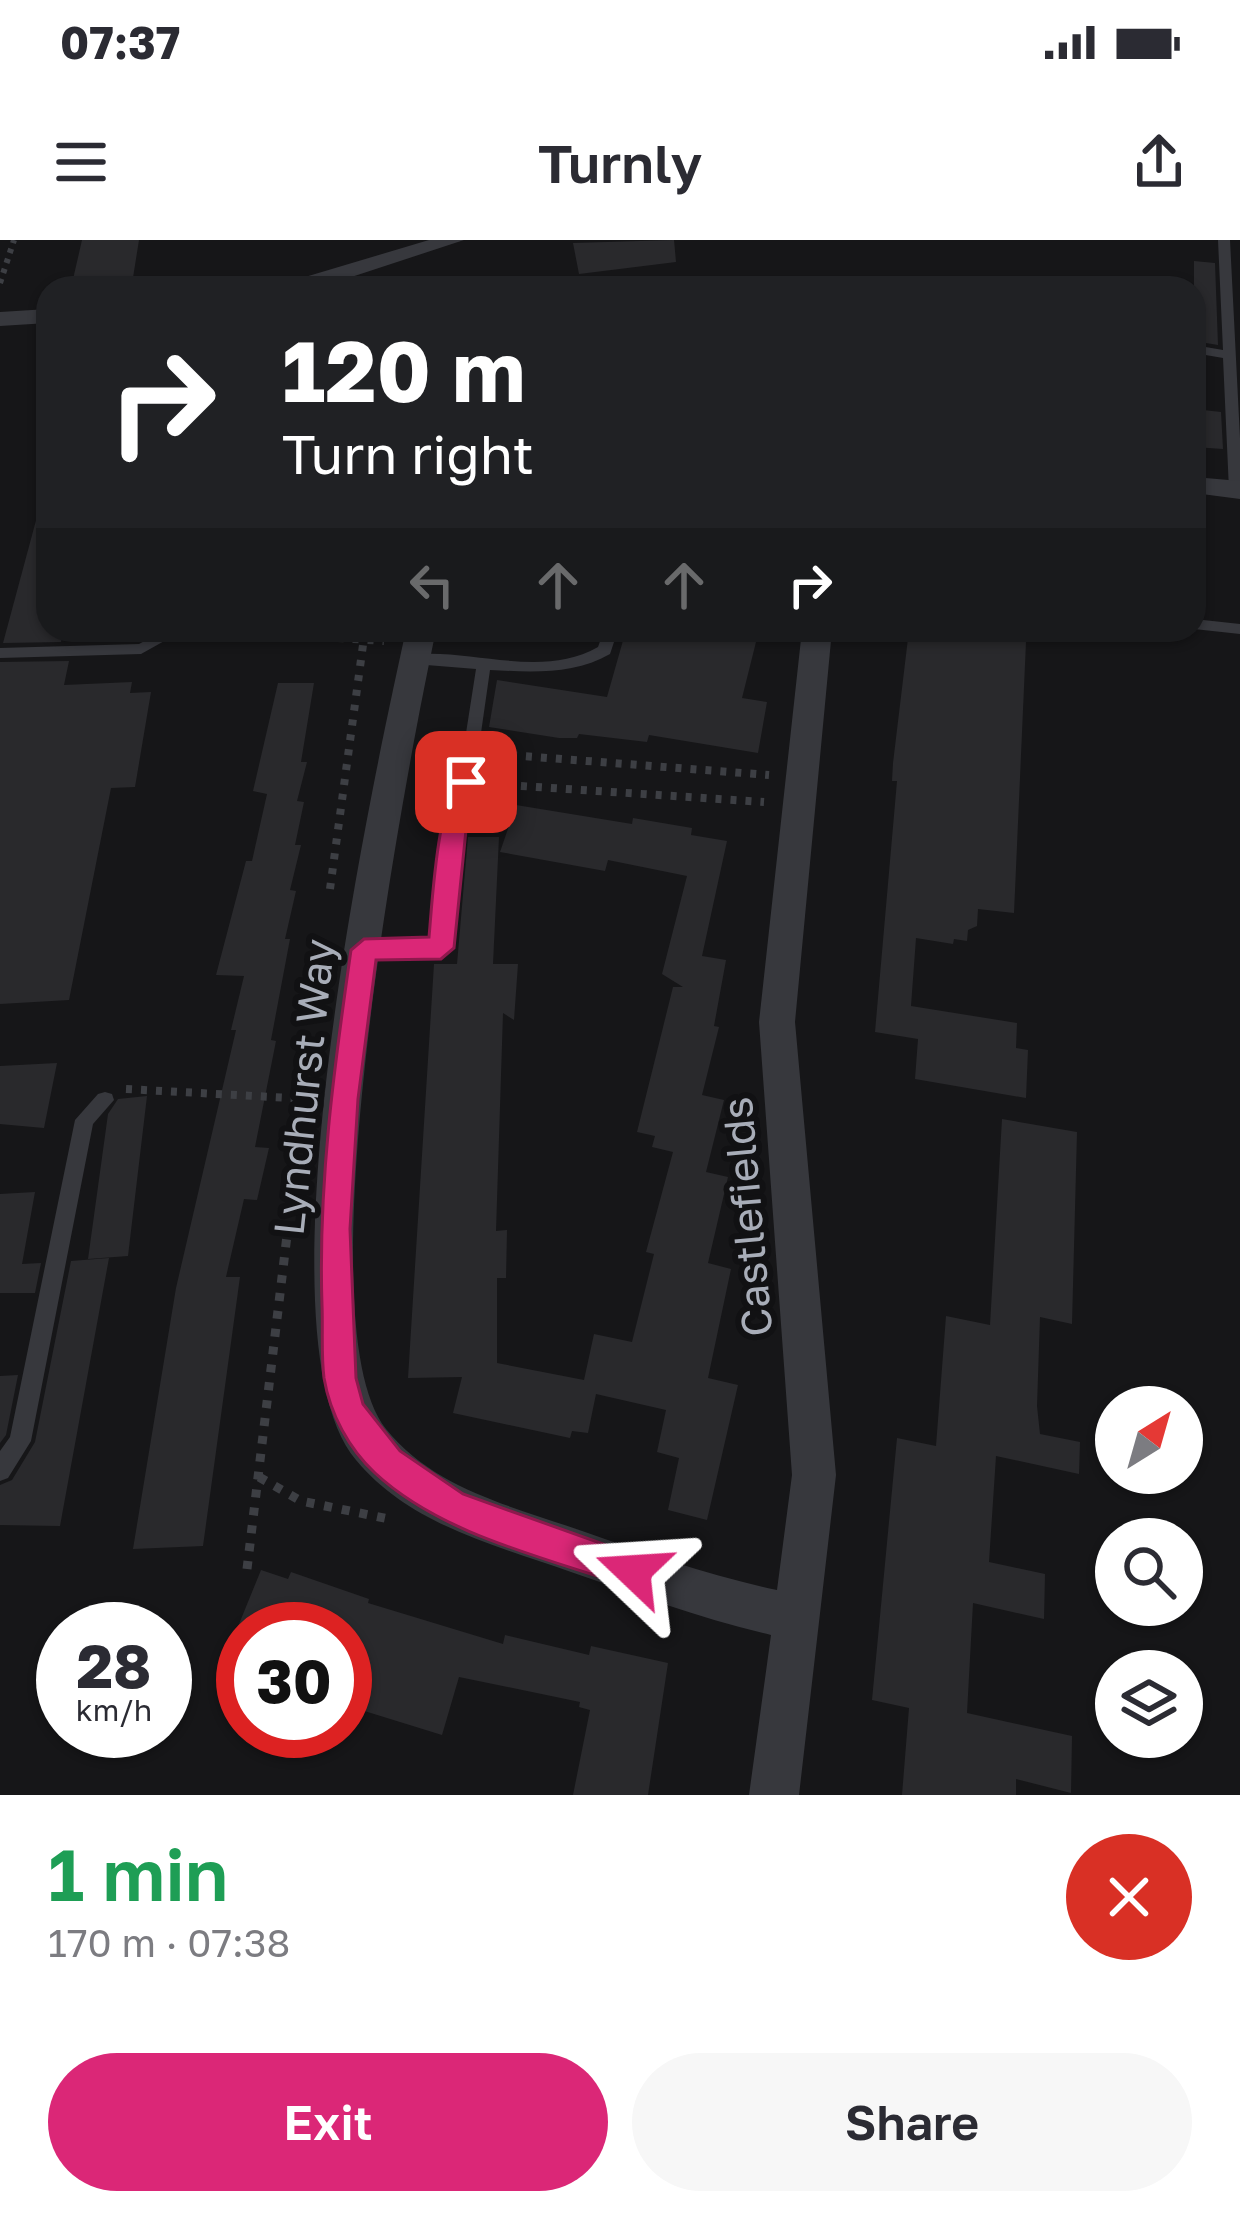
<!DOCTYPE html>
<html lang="en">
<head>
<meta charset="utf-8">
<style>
  :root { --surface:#fff; --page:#f7f7f7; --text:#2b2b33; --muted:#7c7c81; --accent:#db2777 }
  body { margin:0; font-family:"Golos Text",sans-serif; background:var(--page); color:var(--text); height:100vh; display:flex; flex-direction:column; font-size:45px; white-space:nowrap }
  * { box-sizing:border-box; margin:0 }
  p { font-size:39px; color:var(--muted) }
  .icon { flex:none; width:66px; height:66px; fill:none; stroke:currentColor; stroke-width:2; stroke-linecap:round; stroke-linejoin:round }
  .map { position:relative; height:1555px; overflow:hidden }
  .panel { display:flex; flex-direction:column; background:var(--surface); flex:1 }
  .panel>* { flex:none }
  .top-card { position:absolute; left:36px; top:36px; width:1170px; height:366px; border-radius:36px; box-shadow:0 3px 9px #0004; background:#202124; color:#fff; overflow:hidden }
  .needle { width:78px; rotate:37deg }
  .buttons { position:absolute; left:1095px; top:1146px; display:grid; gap:24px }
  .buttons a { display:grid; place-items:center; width:108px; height:108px; border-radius:50%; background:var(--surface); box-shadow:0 3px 9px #0004; font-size:60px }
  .speed { position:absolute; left:36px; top:1362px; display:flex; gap:24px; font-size:60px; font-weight:700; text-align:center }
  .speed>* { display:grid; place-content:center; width:156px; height:156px; border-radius:50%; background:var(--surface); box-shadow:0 3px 9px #0004; line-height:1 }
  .speed small { font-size:30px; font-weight:400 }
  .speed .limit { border:18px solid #d22; background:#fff; color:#111 }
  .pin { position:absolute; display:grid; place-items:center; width:102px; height:102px; color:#fff; margin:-51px; border-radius:24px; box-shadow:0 6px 18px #0006 }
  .me { position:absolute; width:132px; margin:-66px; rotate:290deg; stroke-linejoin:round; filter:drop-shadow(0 0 9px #0008) }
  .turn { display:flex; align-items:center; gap:42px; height:252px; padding:0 48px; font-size:54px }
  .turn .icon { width:156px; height:156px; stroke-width:2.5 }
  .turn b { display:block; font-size:84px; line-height:102px }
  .lanes { display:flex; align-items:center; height:114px; padding:0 48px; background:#0003; justify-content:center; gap:60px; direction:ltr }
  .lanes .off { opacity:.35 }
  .round { display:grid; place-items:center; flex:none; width:126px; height:126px; border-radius:63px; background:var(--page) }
  .head { display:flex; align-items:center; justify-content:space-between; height:204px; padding:0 48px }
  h1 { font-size:72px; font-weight:600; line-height:90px; color:#1e9e55 }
  .button { display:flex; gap:24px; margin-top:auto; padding:24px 48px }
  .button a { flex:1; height:138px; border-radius:72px; background:var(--accent); color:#fff; font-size:48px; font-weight:600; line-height:138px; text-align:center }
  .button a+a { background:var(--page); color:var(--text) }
  .status { display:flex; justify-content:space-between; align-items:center; height:84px; padding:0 60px; background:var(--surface); direction:ltr }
  .status svg { height:33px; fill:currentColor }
  header { display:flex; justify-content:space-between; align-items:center; height:156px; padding:0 48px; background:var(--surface); font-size:54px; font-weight:600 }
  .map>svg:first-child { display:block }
  .building { fill:#29292c }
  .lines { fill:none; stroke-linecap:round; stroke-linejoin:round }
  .path-far2 { stroke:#3d3f44; stroke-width:6; stroke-dasharray:4.5 6; stroke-linecap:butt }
  .path-far1 { stroke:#3d3f44; stroke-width:8; stroke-dasharray:6 9; stroke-linecap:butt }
  .path { stroke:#3d3f44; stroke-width:9; stroke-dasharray:8 10; stroke-linecap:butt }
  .service { fill:#37383d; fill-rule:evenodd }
  .minor { fill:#37383d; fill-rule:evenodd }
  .route { fill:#db2777; stroke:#8e194d; stroke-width:3 }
  .labels { text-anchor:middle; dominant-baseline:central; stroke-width:12; stroke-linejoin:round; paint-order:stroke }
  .street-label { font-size:42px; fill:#a8adb8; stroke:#111113 }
</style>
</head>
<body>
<div class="status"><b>07:37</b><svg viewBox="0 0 49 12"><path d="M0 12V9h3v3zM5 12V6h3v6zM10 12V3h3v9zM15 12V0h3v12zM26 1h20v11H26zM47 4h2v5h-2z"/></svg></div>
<header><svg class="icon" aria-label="menu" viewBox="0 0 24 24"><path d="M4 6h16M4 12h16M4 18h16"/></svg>Turnly<svg class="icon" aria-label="share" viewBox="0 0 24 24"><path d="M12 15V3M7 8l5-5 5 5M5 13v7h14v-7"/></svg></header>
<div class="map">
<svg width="1240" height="1555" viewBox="0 0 1240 1555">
  <rect width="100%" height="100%" fill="#161618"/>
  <!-- building -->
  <path class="building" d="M82,0H139L132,44L71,48Z
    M674,0L676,22L579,34L573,3Z
    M1194,21L1215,23L1218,105L1194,101Z
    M1194,169L1221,172L1223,209L1194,207Z
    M38,273L48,275V390H64L61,402L3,403Z
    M626,390H759L742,458L767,462L758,513L649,495L647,502L579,494L577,498H559L489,487L497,440L607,457Z
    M909,390H964L1026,402L1014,673L978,669L977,686L968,690L967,701L954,699L953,704L916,698L911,766L1017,783L1016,808L1028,810L1026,858L915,839L918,799L875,792L897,541H892L893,523Z
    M69,421L64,445L132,442L130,453L151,452L135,547L111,548L69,760L0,764V422Z
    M278,443H314L301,522H307L297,561L304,562L295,605H301L290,650L296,651L285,699H290L271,800L276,801L255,907L269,908L257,960L244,959L226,1037H240L203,1306L133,1309L176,1048L236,790H231L244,736L216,735L246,621H252L267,554L253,551Z
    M516,565L632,584L633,578L692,588L691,595L727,601L702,716L726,720L714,786L719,787L702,855L724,860L706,932L728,937L708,1023L731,1029L708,1138L738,1145L707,1280L668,1270L679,1218L657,1212L666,1170L596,1154L588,1193L572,1191L570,1198L453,1173L462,1137L408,1138L434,724H457L468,597H499L493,724H518L514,780L503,773L496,991L507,990L506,1038H497V1123L584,1140L594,1094L632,1102L654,1014L646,1012L673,912L652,907L655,896L637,892L673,747H683L662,734L687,636L608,620L605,631L500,612Z
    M57,823L44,888L0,884V826Z
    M147,856L128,1016L88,1019L108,874L118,859Z
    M1002,879L1077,892L1072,1084L1040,1077L1037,1166L1040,1194L1080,1202L1079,1234L996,1216L989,1322L1045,1334L1044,1379L973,1363L967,1473L1072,1496L1071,1553L1016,1539V1555H902L909,1468L872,1460L897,1198L936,1206L946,1076L990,1085Z
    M35,952L22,1024L41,1023L35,1053H0V954Z
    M109,1018L60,1286L0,1285V1245L12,1240L35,1202L71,1021Z
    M18,1135L6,1195L0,1203V1136Z
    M261,1330L288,1339L291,1332L369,1359L368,1363L503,1404L505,1395L589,1415L591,1406L668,1423L648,1555H573L590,1470L579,1467L580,1462L459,1437L442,1495L345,1465V1389H237Z"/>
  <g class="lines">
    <!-- path-far2 -->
    <path class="path-far2" d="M0,43L14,0
      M218,390L251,392"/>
    <!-- path-far1 -->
    <path class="path-far1" d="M218,390L384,401
      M496,514L769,535
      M491,544L764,562
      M330,649L365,390
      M126,849L309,859"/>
    <!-- path -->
    <path class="path" d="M259,1237L301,1261L389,1279
      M247,1329L294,937"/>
    <!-- service -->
    <path class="service" d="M1218,0H1230L1240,198V253L1236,254L1229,250L1223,118L1194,113V105L1223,110Z
      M1194,379L1240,384V394L1194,389Z
      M165,390H184L141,414L0,418V408L139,404Z
      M604,390H618L610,414C574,435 531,432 490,430L470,570L461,589L447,713L358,715L355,710L358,705L364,703L433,701L445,589L454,570L476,429L414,424L407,419L409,415C470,407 540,440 598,407Z
      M105,852L112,854L114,860L93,884L31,1201L8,1238L0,1241V1211L10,1197L75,880L98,854Z"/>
    <!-- minor -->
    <path class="minor" d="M429,0H464L318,48H281L285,43Z
      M48,69V83L0,86V72Z
      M1194,237L1240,241V259L1194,253Z
      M406,390H436C406,533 300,1081 386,1189C435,1250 515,1267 585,1292C648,1314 711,1336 777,1350L792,1235L759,782L802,390H832L795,782L836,1235L799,1555H749L771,1395C703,1379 637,1355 571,1332C495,1305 410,1285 356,1220C252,1096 371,550 406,390Z"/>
  </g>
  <!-- route -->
  <path class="route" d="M466,533L478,542L466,590L454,708L441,719L376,720L358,859L350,989L356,1138L363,1164L400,1211L463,1254L645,1319L650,1331L645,1343L633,1348C548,1318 443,1296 375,1233C349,1209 330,1174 324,1138C321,1115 323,1089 322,1065C318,945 334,828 351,710L364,699L429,697C432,666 438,543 466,533Z"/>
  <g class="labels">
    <!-- street labels -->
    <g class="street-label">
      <text transform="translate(303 847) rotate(-84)">Lyndhurst Way</text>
      <text transform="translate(746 977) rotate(-95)">Castlefields</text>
    </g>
  </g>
</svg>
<div class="buttons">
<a><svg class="needle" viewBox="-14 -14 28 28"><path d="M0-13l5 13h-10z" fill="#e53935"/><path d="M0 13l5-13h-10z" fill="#7c7c81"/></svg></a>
<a><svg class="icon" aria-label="search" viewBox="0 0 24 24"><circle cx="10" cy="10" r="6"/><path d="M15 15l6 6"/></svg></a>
<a><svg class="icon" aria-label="layers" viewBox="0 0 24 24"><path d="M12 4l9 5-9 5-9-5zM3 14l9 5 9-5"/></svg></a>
</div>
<div class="speed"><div>28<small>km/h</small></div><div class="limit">30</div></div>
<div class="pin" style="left:466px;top:542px;background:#d93025"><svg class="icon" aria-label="arrive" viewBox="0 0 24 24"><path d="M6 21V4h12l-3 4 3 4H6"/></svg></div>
<svg class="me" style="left:633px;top:1331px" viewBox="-20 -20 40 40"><path d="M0-17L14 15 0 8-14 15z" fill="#db2777" stroke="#fff" stroke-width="4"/></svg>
<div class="top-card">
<div class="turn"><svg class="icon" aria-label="right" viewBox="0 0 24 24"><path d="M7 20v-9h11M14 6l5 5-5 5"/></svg><div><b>120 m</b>Turn right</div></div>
<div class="lanes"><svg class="icon off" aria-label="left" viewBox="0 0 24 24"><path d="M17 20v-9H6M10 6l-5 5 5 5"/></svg><svg class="icon off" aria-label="ahead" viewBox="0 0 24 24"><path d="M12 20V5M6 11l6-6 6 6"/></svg><svg class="icon off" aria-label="ahead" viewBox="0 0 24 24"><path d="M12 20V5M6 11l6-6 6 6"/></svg><svg class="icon" aria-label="right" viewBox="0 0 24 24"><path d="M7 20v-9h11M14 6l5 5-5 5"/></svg></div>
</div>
</div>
<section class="panel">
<div class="head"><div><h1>1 min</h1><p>170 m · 07:38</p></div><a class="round" style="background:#d93025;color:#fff"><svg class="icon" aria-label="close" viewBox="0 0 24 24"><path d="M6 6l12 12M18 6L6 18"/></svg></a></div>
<div class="button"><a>Exit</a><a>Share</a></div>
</section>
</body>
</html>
